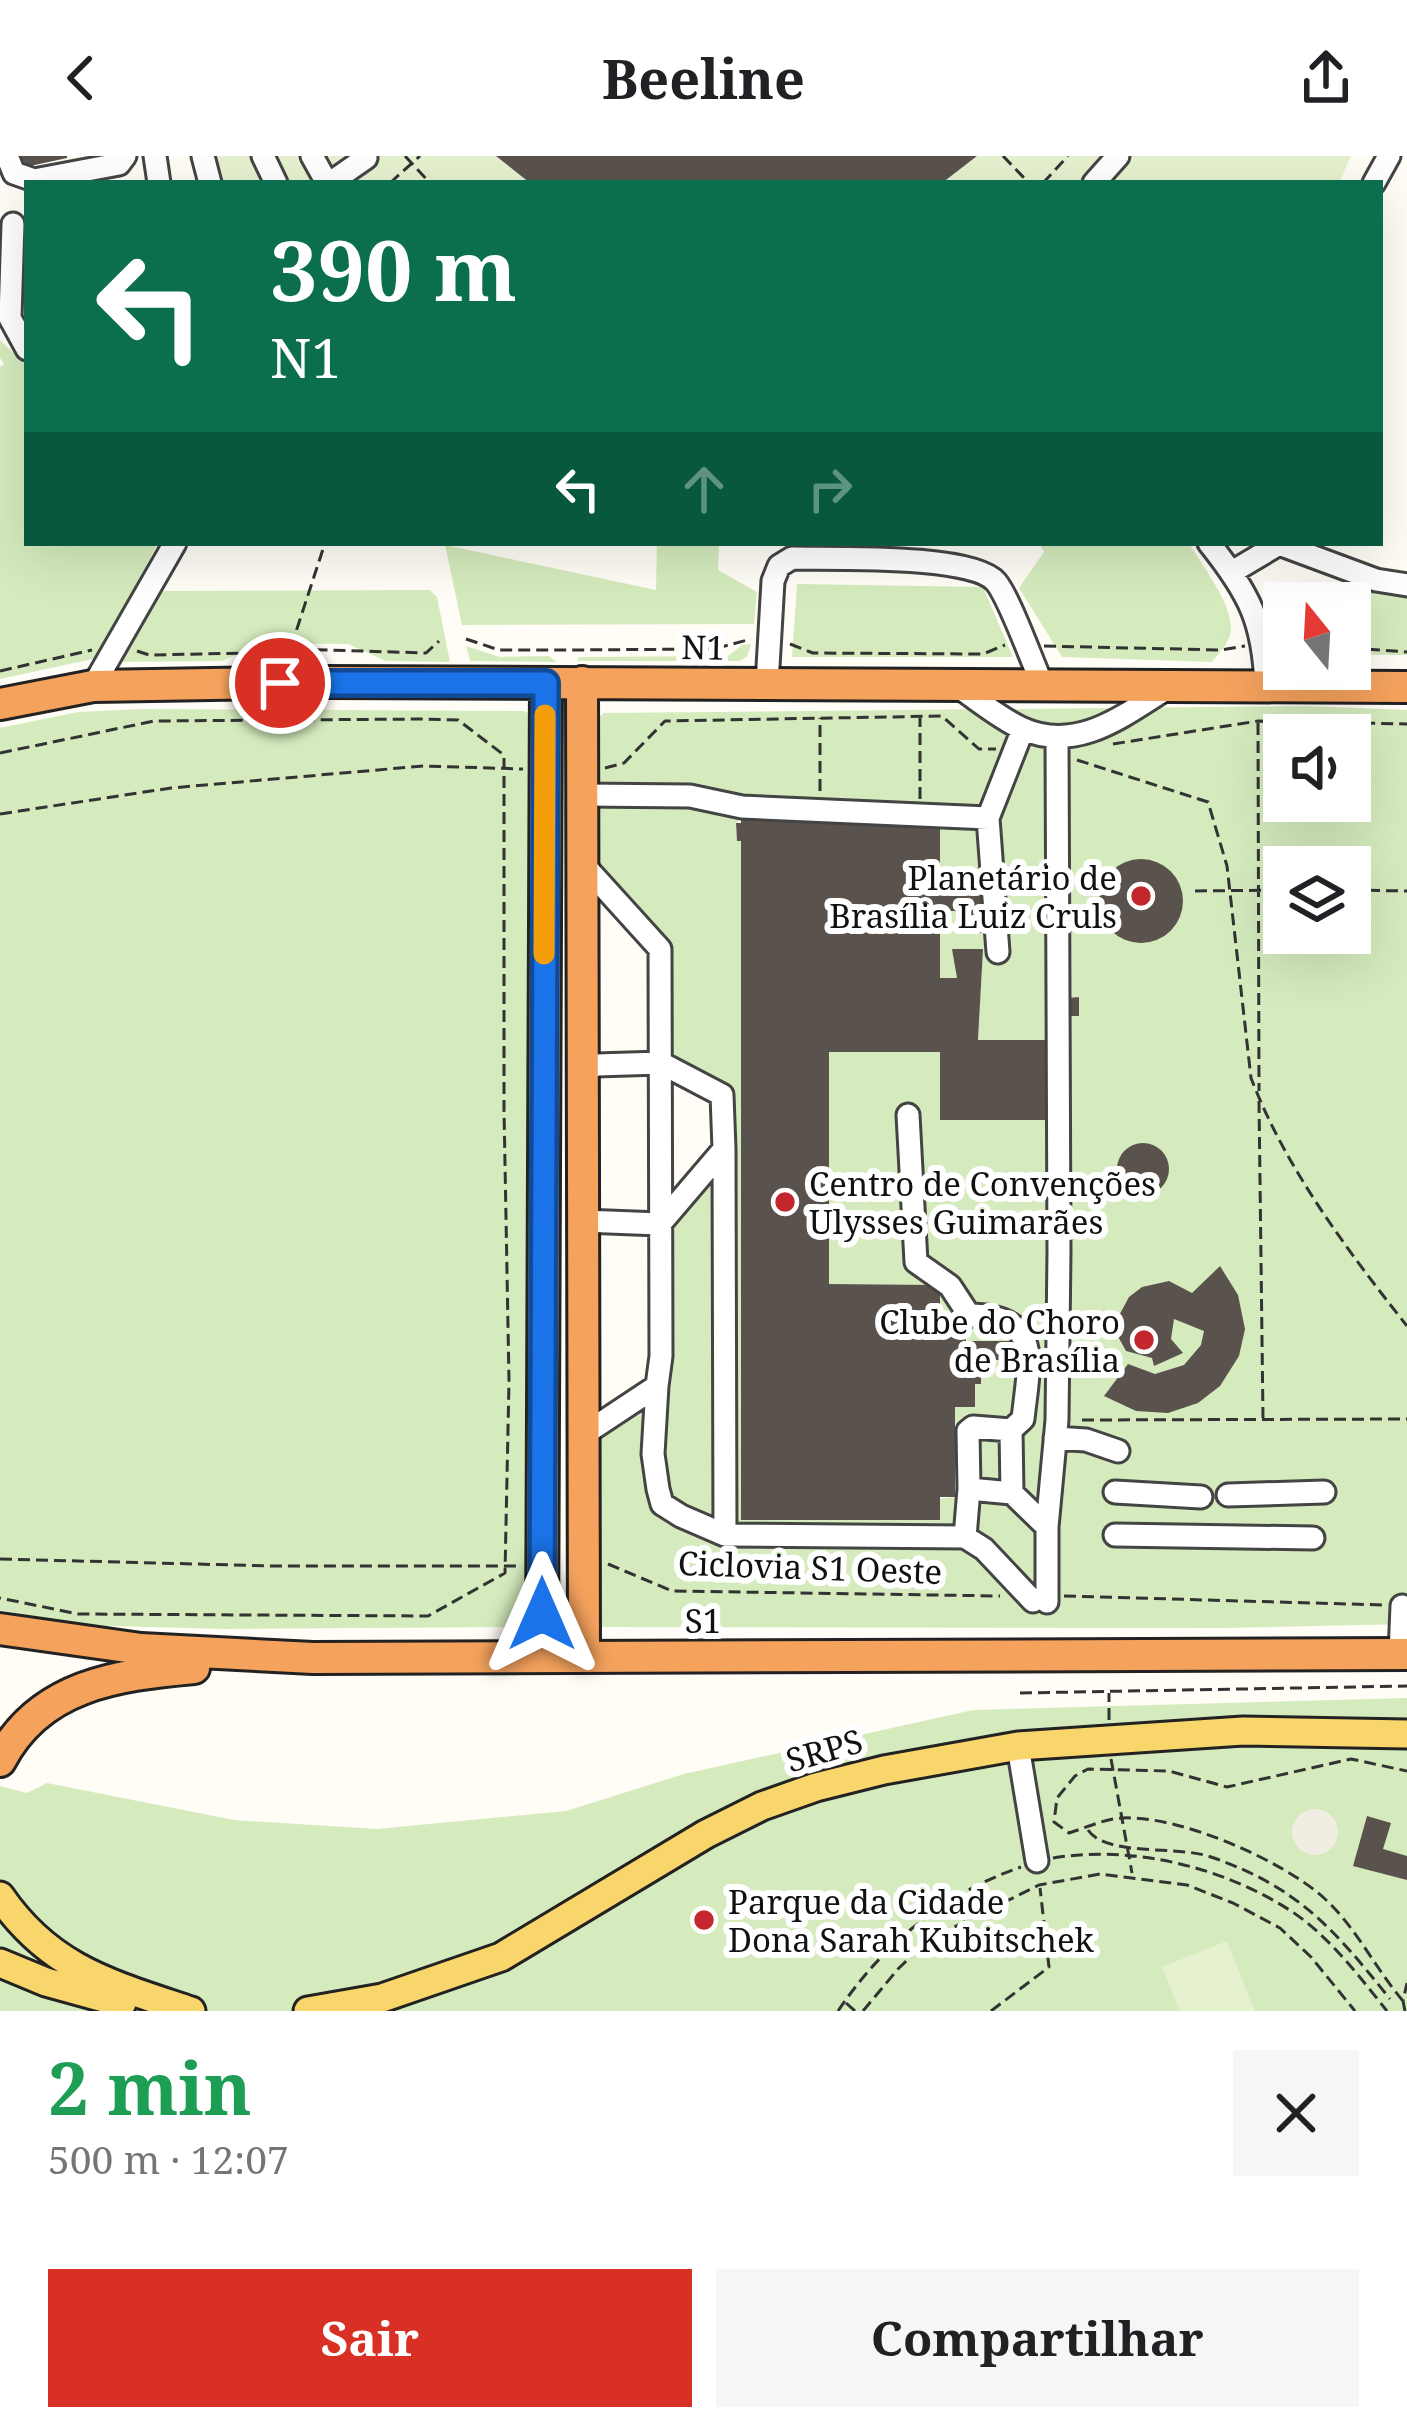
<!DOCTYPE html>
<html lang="pt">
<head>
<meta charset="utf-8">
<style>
  :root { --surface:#fff; --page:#f6f6f6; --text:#202124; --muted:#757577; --accent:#d93025 }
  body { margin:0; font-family:"Noto Serif",serif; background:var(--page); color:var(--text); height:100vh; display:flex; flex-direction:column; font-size:45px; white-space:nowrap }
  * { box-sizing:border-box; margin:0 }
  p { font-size:39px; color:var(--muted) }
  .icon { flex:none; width:66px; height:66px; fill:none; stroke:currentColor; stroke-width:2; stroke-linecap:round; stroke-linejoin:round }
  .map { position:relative; height:1855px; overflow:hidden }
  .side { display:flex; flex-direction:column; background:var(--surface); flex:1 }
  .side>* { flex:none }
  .top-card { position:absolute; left:24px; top:24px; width:1359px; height:366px; border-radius:0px; box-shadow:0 12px 48px #0002; background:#0b6e4f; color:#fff; overflow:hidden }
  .needle { width:78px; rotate:342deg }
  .buttons { position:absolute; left:1263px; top:426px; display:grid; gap:24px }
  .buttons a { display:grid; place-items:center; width:108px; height:108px; border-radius:0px; background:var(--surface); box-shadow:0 12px 48px #0002; font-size:60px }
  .pin { position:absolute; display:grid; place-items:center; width:102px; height:102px; color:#fff; margin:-51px; border:6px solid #fff; border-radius:50%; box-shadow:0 3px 12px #0007 }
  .me { position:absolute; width:132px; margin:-66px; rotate:0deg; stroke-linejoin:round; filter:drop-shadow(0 0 9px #0008) }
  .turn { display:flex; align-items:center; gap:42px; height:252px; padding:0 48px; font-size:54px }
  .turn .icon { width:156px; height:156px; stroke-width:2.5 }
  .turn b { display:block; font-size:84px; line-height:102px }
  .lanes { display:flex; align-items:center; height:114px; padding:0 48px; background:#0003; justify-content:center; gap:60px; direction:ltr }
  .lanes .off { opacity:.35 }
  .round { display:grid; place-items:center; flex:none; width:126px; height:126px; border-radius:0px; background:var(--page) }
  .overview { display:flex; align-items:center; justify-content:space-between; height:204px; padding:0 48px }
  h1 { font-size:72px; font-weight:700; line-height:90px; color:#1e9e55 }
  .button { display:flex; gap:24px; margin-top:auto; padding:24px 48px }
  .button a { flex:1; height:138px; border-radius:0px; background:var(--accent); color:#fff; font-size:48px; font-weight:700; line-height:138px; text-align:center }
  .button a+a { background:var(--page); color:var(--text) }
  header { display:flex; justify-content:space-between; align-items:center; height:156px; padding:0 48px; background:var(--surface); font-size:54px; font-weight:700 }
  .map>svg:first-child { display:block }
  .green { fill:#d5ebbd; fill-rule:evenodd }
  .pitch { fill:#e6f2cf }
  .plaza { fill:#f1ede2 }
  .building { fill:#5a524d }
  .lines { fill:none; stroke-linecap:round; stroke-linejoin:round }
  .minor-casing { stroke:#444; stroke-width:27 }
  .major-casing { stroke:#222; stroke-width:33 }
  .highway-casing { stroke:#222; stroke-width:36 }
  .path { stroke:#333; stroke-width:3; stroke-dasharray:12 6; stroke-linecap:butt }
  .minor { stroke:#fff; stroke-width:21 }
  .major { stroke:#f9d66b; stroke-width:27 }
  .highway { stroke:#f5a25d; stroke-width:30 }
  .route-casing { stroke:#114b97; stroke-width:30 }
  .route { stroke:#1a73e8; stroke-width:21 }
  .slow { stroke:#f59e0b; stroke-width:21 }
  .poi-dot { fill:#c4262e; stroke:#fff; stroke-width:4.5 }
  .labels { text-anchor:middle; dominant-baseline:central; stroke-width:12; stroke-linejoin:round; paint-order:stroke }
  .street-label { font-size:33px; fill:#111; stroke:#fff }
  .poi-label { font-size:33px; fill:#111; stroke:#fff; text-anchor:end }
</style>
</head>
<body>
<header><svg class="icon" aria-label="back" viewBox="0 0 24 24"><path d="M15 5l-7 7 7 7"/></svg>Beeline<svg class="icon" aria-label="share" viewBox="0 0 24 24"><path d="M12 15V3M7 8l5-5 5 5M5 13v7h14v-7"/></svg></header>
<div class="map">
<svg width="1407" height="1855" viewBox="0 0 1407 1855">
  <rect width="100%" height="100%" fill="#fffdf5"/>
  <!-- green -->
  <path class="green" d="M0,184L27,210V387H158L97,502L0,523V211L4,208L0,202Z
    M657,387H719L718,414L757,436L754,468L462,469L445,389L656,434Z
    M1039,387H1189C1202,410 1231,445 1231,473C1231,485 1219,497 1212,506L1062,501L1019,432L1044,396Z
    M797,428L983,431L1013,501H792Z
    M430,434L437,441L450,506L386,505L348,488L265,487L222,505L116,506L160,435Z
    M1371,435L1407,442V499H1350V452Z
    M751,488L747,501L739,505H577L579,501L728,500L742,489Z
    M466,490L500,501L549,500L557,506L470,505Z
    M1305,550L1407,554V1468L1223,1472L602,1471L593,1459V1289C614,1267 640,1256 664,1236L670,1078L732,995L730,940L676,907L669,897L671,796L664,778L596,708L594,565L604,557ZM1284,579H1350V645H1284ZM742,661L939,662L940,733L959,734V718H987L959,777V755H940V822H957L953,793H983L978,884L1052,964H941L940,896H829V1128L939,1129L940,1180L965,1181L981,1204L980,1212H956V1219L981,1227L975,1228V1251H955V1341L741,1363V685L737,684L736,668ZM1284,711H1350V777H1284Z
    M143,553L524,555L532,559V1464L521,1471L225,1473L76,1469L0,1454V572L78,556Z
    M1407,1542V1855H0V1630L27,1637L47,1627L234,1664L377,1673L566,1655L684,1618L973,1554Z"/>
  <!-- pitch -->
  <path class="pitch" d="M214,0H1351L1339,27H220Z
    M1227,1785L1255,1855H1180L1162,1811Z"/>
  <!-- plaza -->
  <path class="plaza" d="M1292 1676a23 23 0 1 1 46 0a23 23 0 1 1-46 0Z"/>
  <!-- building -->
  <path class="building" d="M18,0H67V2L21,12Z
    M496,0H977L942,27H530Z
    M741,661L940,662V733L959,734L958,718L988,717V777H958L959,755H940V822H957L952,793H983L978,884H1053V964H940V896H829V1128L940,1129V1180L966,1181V1185H1018L1017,1204H981V1212H956V1219H981V1228H975V1251H955V1341H940V1364H741V685H737L736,667H741Z
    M1099 745a42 42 0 1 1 84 0a42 42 0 1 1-84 0Z
    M1079,841V860H1068V842Z
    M1117 1013a26 26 0 1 1 52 0a26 26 0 1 1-52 0Z
    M1220,1110L1238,1139L1245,1173L1239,1200L1220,1230L1198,1247L1168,1257L1136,1255L1104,1240L1128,1208L1155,1218L1184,1209L1201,1189L1204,1175L1174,1163L1171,1183L1183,1197L1154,1210L1152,1202L1126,1195L1115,1175L1101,1180V1156H1110V1167H1115L1129,1141L1142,1131L1169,1125L1192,1137Z
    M1367,1660L1391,1667L1383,1693L1407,1700V1724L1353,1710Z"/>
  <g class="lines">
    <!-- minor casing -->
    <g class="minor-casing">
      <path id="minor" d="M7,0L14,17L34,24L119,8L125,0
        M155,0L159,27
        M203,0L210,27
        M263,0L276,27
        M312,0L327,27
        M330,27L366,2
        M1094,27L1118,0
        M1374,27L1389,0
        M13,68L10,162L27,193
        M1209,387C1249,437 1264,466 1266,531
        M1232,416L1279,388L1376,424L1407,429
        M767,528L773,425L779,410L792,402C832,403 973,398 996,426C1010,443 1032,506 1043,530
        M93,530L175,387
        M957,530C978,544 999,562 1021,572C1077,598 1124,559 1169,531
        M582,639L690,640L742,651L988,662L1023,573
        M988,662L998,796
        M583,708L660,793L661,1200L657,1230L583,1279
        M908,959L916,1106L950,1130L969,1159C1044,1159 1029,1207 1023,1263L1011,1274
        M724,993L725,1379
        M583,1065L660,1068L724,993L722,939L661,907L596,909L585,916
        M657,1230L653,1298L658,1333L662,1348L681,1360L725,1379L965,1381L984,1393L1033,1445
        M1055,1282L1086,1284L1118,1295
        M1115,1336L1201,1341
        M1012,1337L1011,1274L973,1271L968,1275L969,1333L1012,1337L1047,1371V1446
        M1228,1339L1324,1336
        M1047,1371L1057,1264L1059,1095L1057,581
        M1115,1379L1313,1382
        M965,1381L969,1333
        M1400,1498L1402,1450
        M1018,1590L1037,1705"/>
    </g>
    <!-- major casing -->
    <g class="major-casing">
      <path id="major" d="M0,1740C50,1813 111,1828 191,1855
        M0,1807L46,1826L122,1847
        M308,1855L382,1842L501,1801L706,1678L762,1650L816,1631L884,1614L1018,1590L1243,1575L1407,1578"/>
    </g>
    <!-- highway casing -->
    <g class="highway-casing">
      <path id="highway" d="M582,526L584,1499
        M0,548L93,530L325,526L1407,531
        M0,1473L141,1493L313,1502L1407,1498
        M542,1499L546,527
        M0,1605C39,1529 117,1519 194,1512"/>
    </g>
    <!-- path -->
    <path class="path" d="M405,0L430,27
      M1003,0L1029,27
      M390,27L420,0
      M1043,27L1068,0
      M466,483L499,494H569L714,493L751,483
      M790,488L813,497L983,498L1005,489
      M1044,490L1221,494L1245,490
      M291,491L325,387
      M1350,492L1407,496
      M137,495L149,499L247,497L262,492L426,497L439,485
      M0,515L92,494
      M1258,567L1259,935
      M1113,588L1258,565L1407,568
      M0,597L154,565L422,563L458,564L504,599V953L509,1225L505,1417L428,1460L78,1458L0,1442
      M1077,604L1208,646L1227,710L1251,922C1286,1013 1347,1094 1407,1170
      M605,612L624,607L665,565L942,560L979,593H996
      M820,635V562
      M920,643V562
      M0,658L171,632L423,610L523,613
      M1350,734L1407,735
      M1195,735L1284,734
      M1259,945L1263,1262
      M1082,1264L1407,1263
      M0,1403L273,1410H520
      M608,1408L672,1435L1000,1440
      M1064,1440L1384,1449
      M1020,1537L1407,1530
      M1109,1564V1537
      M1111,1603L1132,1717
      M1088,1674C1106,1701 1178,1689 1211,1701C1298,1731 1334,1773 1390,1843
      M1053,1702C1134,1689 1223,1711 1291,1755C1329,1780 1359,1820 1387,1855
      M1403,1845C1375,1812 1356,1771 1324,1742C1282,1704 1179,1659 1122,1662C1104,1663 1085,1672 1069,1677L1054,1666L1057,1642L1075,1620L1088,1613L1169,1615L1227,1631L1351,1603L1407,1615
      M846,1847L855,1855
      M838,1855C883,1788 945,1737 1021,1711
      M863,1855L898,1813L928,1784L1039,1729L1100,1718L1187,1729L1233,1747L1280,1772L1311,1801L1355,1855
      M991,1855L1049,1811L1040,1732
      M1405,1855L1403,1845L1407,1827"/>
    <!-- minor -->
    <use href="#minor" class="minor"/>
    <!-- major -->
    <use href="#major" class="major"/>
    <!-- highway -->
    <use href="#highway" class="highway"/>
  </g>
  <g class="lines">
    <!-- route casing -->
    <g class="route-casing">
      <path id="route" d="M280,527H546L542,1458"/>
    </g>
    <!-- route -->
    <use href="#route" class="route"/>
    <!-- slow -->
    <path class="slow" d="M544,798L545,559"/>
  </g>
  <!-- markers -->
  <g class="poi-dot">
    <circle cx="1141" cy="740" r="12"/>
    <circle cx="785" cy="1046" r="12"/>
    <circle cx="1144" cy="1184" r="12"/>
    <circle cx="704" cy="1764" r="12"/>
  </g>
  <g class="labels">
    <!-- street labels -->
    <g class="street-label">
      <text transform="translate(703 491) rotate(1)">N1</text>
      <text transform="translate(810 1411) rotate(2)">Ciclovia S1 Oeste</text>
      <text x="703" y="1464">S1</text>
      <text transform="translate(824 1594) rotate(-16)">SRPS</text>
    </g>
    <!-- poi labels -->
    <g class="poi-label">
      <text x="1117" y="721">Planetário de<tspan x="1117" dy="38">Brasília Luiz Cruls</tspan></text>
      <text x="809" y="1027" text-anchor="start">Centro de Convenções<tspan x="809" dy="38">Ulysses Guimarães</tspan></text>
      <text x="1120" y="1165">Clube do Choro<tspan x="1120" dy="38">de Brasília</tspan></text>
      <text x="728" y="1745" text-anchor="start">Parque da Cidade<tspan x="728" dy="38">Dona Sarah Kubitschek</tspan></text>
    </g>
  </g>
</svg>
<div class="buttons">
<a><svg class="needle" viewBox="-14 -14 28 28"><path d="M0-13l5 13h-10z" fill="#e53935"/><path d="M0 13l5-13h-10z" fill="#757577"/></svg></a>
<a><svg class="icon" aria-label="sound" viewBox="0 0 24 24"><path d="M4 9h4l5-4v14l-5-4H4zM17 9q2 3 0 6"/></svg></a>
<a><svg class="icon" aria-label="layers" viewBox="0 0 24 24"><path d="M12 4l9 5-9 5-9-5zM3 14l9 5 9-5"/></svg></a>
</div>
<div class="pin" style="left:280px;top:527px;background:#d93025"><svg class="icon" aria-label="arrive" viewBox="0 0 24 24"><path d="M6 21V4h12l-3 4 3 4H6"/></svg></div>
<svg class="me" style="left:542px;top:1458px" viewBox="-20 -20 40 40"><path d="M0-17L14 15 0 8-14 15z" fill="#1a73e8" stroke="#fff" stroke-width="4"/></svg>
<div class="top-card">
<div class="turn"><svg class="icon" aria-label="left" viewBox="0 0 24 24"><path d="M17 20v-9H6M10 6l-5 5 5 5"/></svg><div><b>390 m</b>N1</div></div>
<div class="lanes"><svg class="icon" aria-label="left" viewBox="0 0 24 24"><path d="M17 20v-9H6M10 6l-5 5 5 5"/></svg><svg class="icon off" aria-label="ahead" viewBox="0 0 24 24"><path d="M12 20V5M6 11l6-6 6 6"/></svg><svg class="icon off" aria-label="right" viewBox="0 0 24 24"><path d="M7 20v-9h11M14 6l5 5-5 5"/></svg></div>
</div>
</div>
<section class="side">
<div class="overview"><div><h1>2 min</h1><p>500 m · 12:07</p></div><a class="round"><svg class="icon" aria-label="close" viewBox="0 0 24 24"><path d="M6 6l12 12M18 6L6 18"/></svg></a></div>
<div class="button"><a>Sair</a><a>Compartilhar</a></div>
</section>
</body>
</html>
